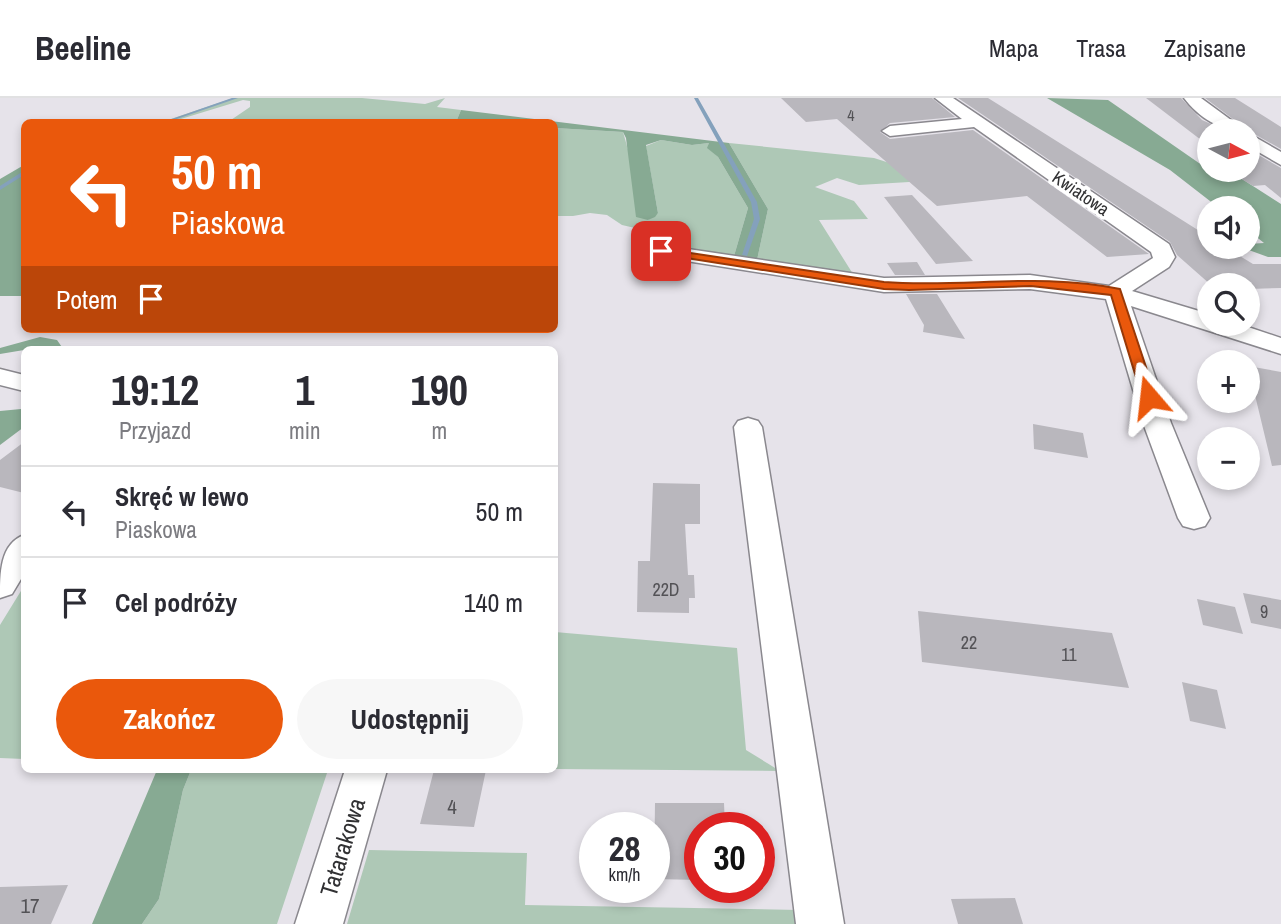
<!DOCTYPE html>
<html lang="pl">
<head>
<meta charset="utf-8">
<style>
  :root { --surface:#fff; --page:#f7f7f7; --text:#2b2b33; --muted:#7c7c81; --line:#e1e1e2; --accent:#ea580c }
  body { margin:0; font-family:"Archivo Narrow",sans-serif; background:var(--page); color:var(--text); height:100vh; display:flex; flex-direction:column; font-size:26px; white-space:nowrap }
  * { box-sizing:border-box; margin:0 }
  p { font-size:23px; color:var(--muted) }
  .icon { flex:none; width:38px; height:38px; fill:none; stroke:currentColor; stroke-width:2; stroke-linecap:round; stroke-linejoin:round }
  .map { position:relative; flex:1; overflow:hidden }
  .side { position:absolute; left:21px; top:248px; width:537px; height:427px; display:flex; flex-direction:column; background:var(--surface); border-radius:10px; box-shadow:0 4px 10px #0003 }
  .side>* { flex:none }
  .banner { position:absolute; left:21px; top:21px; width:537px; height:214px; border-radius:10px; box-shadow:0 4px 10px #0003; background:#ea580c; color:#fff; overflow:hidden }
  .needle { width:46px; rotate:97deg }
  .buttons { position:absolute; left:1197px; top:21px; display:grid; gap:14px }
  .buttons a { display:grid; place-items:center; width:63px; height:63px; border-radius:50%; background:var(--surface); box-shadow:0 4px 10px #0003; font-size:35px }
  .speed { position:absolute; left:579px; top:714px; display:flex; gap:14px; font-size:35px; font-weight:700; text-align:center }
  .speed>* { display:grid; place-content:center; width:91px; height:91px; border-radius:50%; background:var(--surface); box-shadow:0 4px 10px #0003; line-height:1 }
  .speed small { font-size:18px; font-weight:400 }
  .speed .limit { border:10px solid #d22; background:#fff; color:#111 }
  .pin { position:absolute; display:grid; place-items:center; width:60px; height:60px; color:#fff; margin:-30px; border-radius:14px; box-shadow:0 4px 10px #0006 }
  .me { position:absolute; width:77px; margin:-38px; rotate:343deg; stroke-linejoin:round; filter:drop-shadow(0 0 5px #0008) }
  .turn { display:flex; align-items:center; gap:24px; height:147px; padding:0 35px; font-size:32px }
  .turn .icon { width:91px; height:91px; stroke-width:2.5 }
  .turn b { display:block; font-size:49px; line-height:60px }
  .then { display:flex; align-items:center; height:66px; padding:0 35px; background:#0003; gap:14px; font-size:26px }
  .eta { display:flex; justify-content:space-evenly; align-items:center; height:119px; text-align:center }
  .eta b { font-size:42px; font-weight:700; line-height:49px }
  .primary-button { display:flex; gap:14px; margin-top:auto; padding:14px 35px }
  .primary-button a { flex:1; height:80px; border-radius:42px; background:var(--accent); color:#fff; font-size:28px; font-weight:700; line-height:80px; text-align:center }
  .primary-button a+a { background:var(--page); color:var(--text) }
  ul { padding:0; list-style:none }
  li { display:flex; align-items:center; gap:21px; height:91px; padding:0 35px; border-top:2px solid var(--line) }
  li div { flex:1 }
  li b { display:block; font-size:26px }
  li em { font-style:normal }
  header { display:flex; align-items:center; gap:42px; box-sizing:border-box; height:98px; padding:0 35px; background:var(--surface); border-bottom:2px solid var(--line) }
  header strong { font-size:33px }
  nav { display:flex; gap:38px; margin-inline-start:auto; font-size:24px }
  .map>svg:first-child { display:block }
  .green { fill:#aec8b6 }
  .forest { fill:#87aa93 }
  .lines { fill:none; stroke-linecap:round; stroke-linejoin:round }
  .stream { fill:#84a1bc; fill-rule:evenodd }
  .building { fill:#b9b7bd }
  .street-casing { stroke:#8a888e; stroke-width:3 }
  .street { fill:#fff; fill-rule:evenodd }
  .route { fill:#ea580c; stroke:#983908; stroke-width:2 }
  .labels { text-anchor:middle; dominant-baseline:central; stroke-width:7; stroke-linejoin:round; paint-order:stroke }
  .far-number-label { font-size:16px; fill:#535256 }
  .far-street-label { font-size:18px; fill:#313133; stroke:#fff }
  .number-label { font-size:18px; fill:#535256 }
  .near-number-label { font-size:21px; fill:#535256 }
  .near-street-label { font-size:24px; fill:#313133; stroke:#fff }
</style>
</head>
<body>
<header>
<strong>Beeline</strong>
<nav><a>Mapa</a><a>Trasa</a><a>Zapisane</a></nav>
</header>
<div class="map">
<svg width="1281" height="826" viewBox="0 0 1281 826">
  <rect width="100%" height="100%" fill="#e6e3ea"/>
  <!-- green -->
  <path class="green" d="M233,0H362L425,6L445,0L437,9L461,12L456,24H228L250,9V3L243,2L171,24H162Z
    M555,30L623,34L648,122L658,115L646,48L661,42L692,47L709,45L708,50L718,59L748,110L734,158L671,149L648,133L622,127L607,117L590,115L573,118H555Z
    M729,45L874,60L902,69L926,83L859,87L837,80L815,89L854,103L868,121L819,122L853,176L757,162L768,111Z
    M24,488V661L0,660V527Z
    M555,534L737,550L746,652L780,673L555,671Z
    M191,672H328L277,826H142L159,801L183,692Z
    M369,752L527,755L525,807L799,812L801,826H347Z"/>
  <!-- forest -->
  <path class="forest" d="M1047,0L1108,2L1209,72H1228L1281,106V159H1268L1246,151L1192,153L1187,148L1248,149V146L1264,145L1248,132V110H1219L1170,72Z
    M461,12L729,45L768,111L757,162L734,158L748,110L718,59L707,50L709,45L692,47L661,42L646,47L658,115L655,119L648,122L636,119L626,40L623,34L555,30V24H456Z
    M24,67V198H0V81Z
    M40,239L57,242L64,252H24L0,256V250Z
    M24,308V329L0,347V313L21,311Z
    M157,672H191L183,692L159,801L142,826H92Z"/>
  <g class="lines">
    <!-- stream -->
    <path class="stream" d="M232,0H238L168,24H163Z
      M694,0H698L757,104L760,121L747,158L742,157L754,121L751,104Z
      M22,74H24V77L0,92V88Z"/>
  </g>
  <!-- building -->
  <path class="building" d="M781,0H932L955,19L890,25L880,34L890,41L973,32L1149,156L1107,159L1027,98L937,108L837,21L806,24Z
    M958,0H988L1209,139V149H1225L1253,166H1281V190L1248,191V187H1211L1177,157L1170,144Z
    M1146,0H1181L1202,22L1227,33H1209V48Z
    M1205,0H1235L1281,29V51L1249,33Z
    M1248,51L1281,70V100L1265,87L1253,88L1227,72H1248Z
    M912,97L973,163L936,166L884,99Z
    M917,164L925,177H895L887,165Z
    M906,196H937L965,241L923,234L924,227Z
    M1248,268L1281,274V367L1272,368Z
    M1033,326L1083,335L1088,360L1034,351Z
    M24,344V395L0,389V362Z
    M653,385L700,386V426H685L688,477H694L695,500H689V515L637,514L638,463H650Z
    M1243,495L1281,502V531L1251,525Z
    M1197,501L1235,509L1243,536L1203,527Z
    M918,513L1112,535L1129,590L922,564Z
    M1182,584L1217,592L1226,631L1190,623Z
    M434,672H486L474,729L420,726Z
    M655,705H724L725,730H700V782L654,781Z
    M68,787L51,826H0V789Z
    M1015,800L1023,826H958L951,801Z"/>
  <g class="lines">
    <!-- street casing -->
    <g class="street-casing">
      <path id="street" d="M935,0H953L1169,146L1175,159L1169,169L1132,193L1209,216V226H1239L1281,240V256L1131,208L1171,325L1210,420L1205,428L1194,431L1183,428L1178,420L1143,325L1106,201L1030,191L884,194L661,159L653,158L650,153L653,148L661,147L884,180L1030,177L1109,188L1153,160L1151,154L974,29L890,38L882,33L890,28L962,21Z
        M1184,0H1201L1246,33C1222,34 1199,20 1184,0Z
        M1248,35L1281,54V67L1248,48Z
        M0,271L24,277V293L0,287Z
        M748,320L758,323L762,329L844,826H796L734,329L738,323Z
        M24,437V476L12,496L0,500C0,475 0,446 24,437Z
        M345,672H387L343,826H295Z"/>
    </g>
    <!-- street -->
    <use href="#street" class="street"/>
  </g>
  <!-- route -->
  <path class="route" d="M657,150L884,184C963,190 1041,174 1120,191L1156,299L1149,303L1142,299L1111,197L1031,188L909,192L884,191L661,156L656,153Z"/>
  <g class="labels">
    <!-- far-number labels -->
    <g class="far-number-label">
      <text x="851" y="17">4</text>
    </g>
    <!-- far-street labels -->
    <g class="far-street-label">
      <text transform="translate(1081 95) rotate(34)">Kwiatowa</text>
    </g>
    <!-- number labels -->
    <g class="number-label">
      <text x="666" y="491">22D</text>
      <text x="1264" y="513">9</text>
      <text x="969" y="544">22</text>
      <text x="1069" y="556">11</text>
    </g>
    <!-- near-number labels -->
    <g class="near-number-label">
      <text x="452" y="708">4</text>
      <text x="30" y="807">17</text>
    </g>
    <!-- near-street labels -->
    <g class="near-street-label">
      <text transform="translate(342 749) rotate(-73)">Tatarakowa</text>
    </g>
  </g>
</svg>
<div class="buttons">
<a><svg class="needle" viewBox="-14 -14 28 28"><path d="M0-13l5 13h-10z" fill="#e53935"/><path d="M0 13l5-13h-10z" fill="#7c7c81"/></svg></a>
<a><svg class="icon" aria-label="sound" viewBox="0 0 24 24"><path d="M4 9h4l5-4v14l-5-4H4zM17 9q2 3 0 6"/></svg></a>
<a><svg class="icon" aria-label="search" viewBox="0 0 24 24"><circle cx="10" cy="10" r="6"/><path d="M15 15l6 6"/></svg></a>
<a>+</a>
<a>−</a>
</div>
<div class="speed"><div>28<small>km/h</small></div><div class="limit">30</div></div>
<div class="pin" style="left:661px;top:153px;background:#d93025"><svg class="icon" aria-label="arrive" viewBox="0 0 24 24"><path d="M6 21V4h12l-3 4 3 4H6"/></svg></div>
<svg class="me" style="left:1149px;top:299px" viewBox="-20 -20 40 40"><path d="M0-17L14 15 0 8-14 15z" fill="#ea580c" stroke="#fff" stroke-width="4"/></svg>
<div class="banner">
<div class="turn"><svg class="icon" aria-label="left" viewBox="0 0 24 24"><path d="M17 20v-9H6M10 6l-5 5 5 5"/></svg><div><b>50 m</b>Piaskowa</div></div>
<div class="then">Potem<svg class="icon" aria-label="arrive" viewBox="0 0 24 24"><path d="M6 21V4h12l-3 4 3 4H6"/></svg></div>
</div>
<section class="side">
<div class="eta">
<div><b>19:12</b><p>Przyjazd</p></div>
<div><b>1</b><p>min</p></div>
<div><b>190</b><p>m</p></div>
</div>
<ul>
<li><svg class="icon" aria-label="left" viewBox="0 0 24 24"><path d="M17 20v-9H6M10 6l-5 5 5 5"/></svg><div><b>Skręć w lewo</b><p>Piaskowa</p></div><em>50 m</em></li>
<li><svg class="icon" aria-label="arrive" viewBox="0 0 24 24"><path d="M6 21V4h12l-3 4 3 4H6"/></svg><div><b>Cel podróży</b></div><em>140 m</em></li>
</ul>
<div class="primary-button"><a>Zakończ</a><a>Udostępnij</a></div>
</section>
</div>
</body>
</html>
